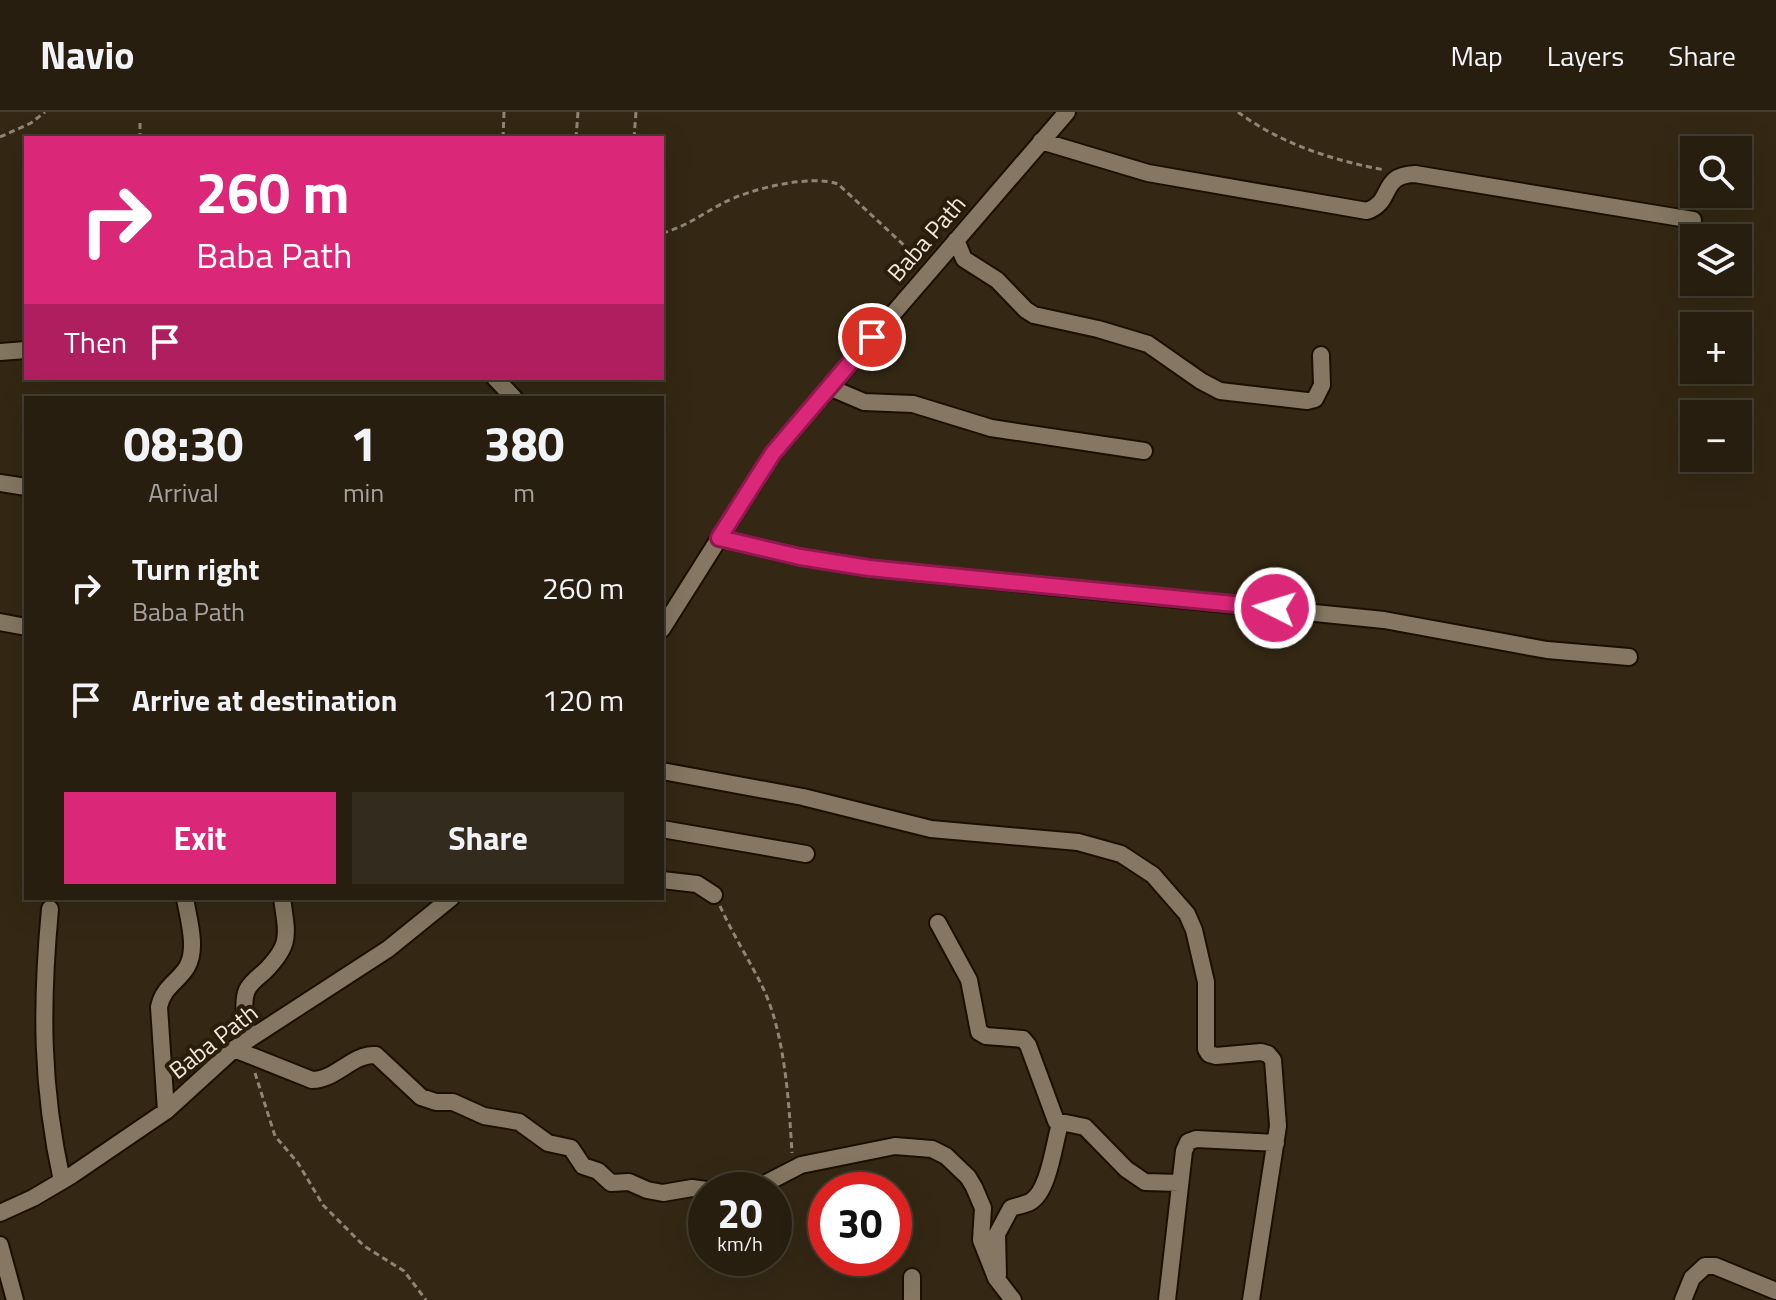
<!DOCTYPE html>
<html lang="en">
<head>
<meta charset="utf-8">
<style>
  :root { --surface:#271e0f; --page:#332b1d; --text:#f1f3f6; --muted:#a4a29e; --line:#433c2f; --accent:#db2777 }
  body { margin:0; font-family:"Titillium Web",sans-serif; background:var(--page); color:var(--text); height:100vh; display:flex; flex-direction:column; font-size:30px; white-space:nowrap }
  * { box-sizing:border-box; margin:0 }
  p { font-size:26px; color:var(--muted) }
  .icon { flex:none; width:44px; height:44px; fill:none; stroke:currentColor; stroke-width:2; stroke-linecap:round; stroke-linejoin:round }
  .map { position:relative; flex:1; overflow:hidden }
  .details { position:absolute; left:24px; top:284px; width:640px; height:504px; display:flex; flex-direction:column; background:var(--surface); border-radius:0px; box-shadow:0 8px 32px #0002,0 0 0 2px var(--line) }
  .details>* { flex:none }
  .banner { position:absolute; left:24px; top:24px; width:640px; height:244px; border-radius:0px; box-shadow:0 8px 32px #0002,0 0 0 2px var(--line); background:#db2777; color:#fff; overflow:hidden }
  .buttons { position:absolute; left:1680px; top:24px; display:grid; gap:16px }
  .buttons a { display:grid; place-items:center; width:72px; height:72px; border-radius:0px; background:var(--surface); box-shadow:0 8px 32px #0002,0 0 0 2px var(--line); font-size:40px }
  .speed { position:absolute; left:688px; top:1060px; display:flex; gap:16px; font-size:40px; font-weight:700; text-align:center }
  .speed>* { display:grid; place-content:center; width:104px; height:104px; border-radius:50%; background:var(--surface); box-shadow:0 8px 32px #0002,0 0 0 2px var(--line); line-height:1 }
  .speed small { font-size:20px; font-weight:400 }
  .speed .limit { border:12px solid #d22; background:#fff; color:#111 }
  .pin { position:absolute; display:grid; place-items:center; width:68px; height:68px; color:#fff; margin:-34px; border:4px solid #fff; border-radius:50%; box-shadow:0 2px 8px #0007 }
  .me { position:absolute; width:88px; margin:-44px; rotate:275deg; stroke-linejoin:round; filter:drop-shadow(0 0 6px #0008) }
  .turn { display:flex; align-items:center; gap:28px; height:168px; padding:0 40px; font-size:36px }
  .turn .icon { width:104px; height:104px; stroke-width:2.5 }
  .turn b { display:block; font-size:56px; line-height:68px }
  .then { display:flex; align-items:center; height:76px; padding:0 40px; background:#0003; gap:16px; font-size:30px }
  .eta { display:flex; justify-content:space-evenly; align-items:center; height:136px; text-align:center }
  .eta b { font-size:48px; font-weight:700; line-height:56px }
  .button { display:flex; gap:16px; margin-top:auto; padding:16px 40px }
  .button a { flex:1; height:92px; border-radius:0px; background:var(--accent); color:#fff; font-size:32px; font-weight:700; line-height:92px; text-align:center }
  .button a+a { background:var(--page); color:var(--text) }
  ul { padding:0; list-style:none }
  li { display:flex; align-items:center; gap:24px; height:112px; padding:0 40px }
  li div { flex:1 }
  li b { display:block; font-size:30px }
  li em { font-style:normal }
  header { display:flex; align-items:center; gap:48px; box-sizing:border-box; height:112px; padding:0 40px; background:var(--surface); border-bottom:2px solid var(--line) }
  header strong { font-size:38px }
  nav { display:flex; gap:44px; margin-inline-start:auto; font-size:28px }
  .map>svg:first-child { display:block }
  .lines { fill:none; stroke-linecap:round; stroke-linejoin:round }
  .street-casing { stroke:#1b1000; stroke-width:20 }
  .path { stroke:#8f8575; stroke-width:3; stroke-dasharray:6 4; stroke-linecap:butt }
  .street { stroke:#857761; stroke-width:16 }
  .route-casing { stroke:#8e194d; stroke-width:20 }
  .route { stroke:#db2777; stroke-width:14 }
  .labels { text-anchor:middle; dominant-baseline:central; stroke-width:8; stroke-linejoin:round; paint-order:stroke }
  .street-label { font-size:24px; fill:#f0e8dc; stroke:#2a1e0a }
</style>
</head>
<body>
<header>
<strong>Navio</strong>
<nav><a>Map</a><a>Layers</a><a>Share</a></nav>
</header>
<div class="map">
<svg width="1776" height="1188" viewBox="0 0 1776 1188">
  <rect width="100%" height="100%" fill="#342814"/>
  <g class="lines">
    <!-- street casing -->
    <g class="street-casing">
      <path id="street" d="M1041,29L1148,61L1367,99C1394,90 1379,63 1415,62L1693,108
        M956,128L964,147L997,168L1026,198L1034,203L1098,217L1148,232L1201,269L1220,279L1307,289L1315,287L1322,273L1321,243
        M0,240L26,238
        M495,266L514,286
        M829,275L864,290L913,292L991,316L1144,339
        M0,371L26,375
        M719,426L800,445L869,456L1384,508L1547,538L1629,545
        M0,510L26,515
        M662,517L773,341L1067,0
        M662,659L803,685L931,717L1078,730L1121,742L1153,763L1187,802L1194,818L1206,870V937L1209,942L1216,944L1261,940L1268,942L1273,948L1278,1014L1251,1188
        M662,717L806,742
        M662,768L697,772L714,783
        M50,797C41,893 41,974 62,1069
        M938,811L969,868L979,920L986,924L1023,927L1028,933L1056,1009L1085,1015L1126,1057L1145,1070L1180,1071
        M248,928C247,914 241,892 247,878C250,871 258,865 264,860C292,832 287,823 282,786
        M234,937L312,968C336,968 353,941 376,943L421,985L436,990H453L484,1004L519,1010L548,1031L571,1036L583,1054L598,1059L611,1071L629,1070L647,1078L663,1081L692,1076L706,1078
        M166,999L159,895C163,875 178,870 187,855C198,836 188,806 185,786
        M753,1078L801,1053L895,1034L932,1037L946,1044L968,1065L974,1075L983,1096L981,1128L996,1166L1013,1188
        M0,1101L33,1086L72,1063L166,999L234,937L388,837L451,786
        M0,1133L15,1188
        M998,1163L997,1122L1011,1096C1017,1094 1024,1093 1030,1090C1049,1080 1054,1031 1060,1012
        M912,1165V1188
        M1167,1188L1184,1039L1188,1030L1196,1027L1276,1031
        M1683,1188L1692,1166L1705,1154H1715L1776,1179"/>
    </g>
    <!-- path -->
    <path class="path" d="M1238,0C1279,31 1334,49 1385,58
      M140,11V26
      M0,25L31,11L45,0
      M503,26L504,0
      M576,26L578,0
      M634,26L636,0
      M662,121C686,115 702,102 723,91C750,77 810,62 838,72L920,148
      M720,794C733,823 750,849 763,876C785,922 789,991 792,1041
      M255,961L275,1024L298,1051L323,1093L364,1134L404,1159L426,1188"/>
    <!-- street -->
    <use href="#street" class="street"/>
  </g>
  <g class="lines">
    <!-- route casing -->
    <g class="route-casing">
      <path id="route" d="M872,225L773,341L719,426L800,445L869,456L1275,496"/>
    </g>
    <!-- route -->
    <use href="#route" class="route"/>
  </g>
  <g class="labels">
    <!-- street labels -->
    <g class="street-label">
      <text transform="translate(926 126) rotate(-49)">Baba Path</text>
      <text transform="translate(213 929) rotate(-38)">Baba Path</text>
    </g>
  </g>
</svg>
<div class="buttons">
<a><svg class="icon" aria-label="search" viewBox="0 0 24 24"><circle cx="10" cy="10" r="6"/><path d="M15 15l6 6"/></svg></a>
<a><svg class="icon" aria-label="layers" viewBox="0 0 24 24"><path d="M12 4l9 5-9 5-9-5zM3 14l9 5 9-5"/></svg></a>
<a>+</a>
<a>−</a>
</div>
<div class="speed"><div>20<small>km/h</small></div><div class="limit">30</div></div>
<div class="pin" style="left:872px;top:225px;background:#d93025"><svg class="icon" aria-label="arrive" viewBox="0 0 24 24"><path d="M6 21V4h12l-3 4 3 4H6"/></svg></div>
<svg class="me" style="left:1275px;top:496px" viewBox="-20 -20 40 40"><circle r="17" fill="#db2777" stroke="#fff" stroke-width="3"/><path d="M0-11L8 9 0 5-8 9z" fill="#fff"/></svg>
<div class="banner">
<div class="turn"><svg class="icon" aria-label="right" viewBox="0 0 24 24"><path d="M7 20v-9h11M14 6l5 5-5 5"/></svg><div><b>260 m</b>Baba Path</div></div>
<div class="then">Then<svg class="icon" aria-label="arrive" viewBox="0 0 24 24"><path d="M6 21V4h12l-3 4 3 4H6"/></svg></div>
</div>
<section class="details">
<div class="eta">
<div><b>08:30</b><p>Arrival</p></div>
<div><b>1</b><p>min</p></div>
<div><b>380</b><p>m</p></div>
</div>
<ul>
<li><svg class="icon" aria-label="right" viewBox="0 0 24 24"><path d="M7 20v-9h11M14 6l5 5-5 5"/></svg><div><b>Turn right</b><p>Baba Path</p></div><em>260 m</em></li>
<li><svg class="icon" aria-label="arrive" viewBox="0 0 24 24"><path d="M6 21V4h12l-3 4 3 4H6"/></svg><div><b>Arrive at destination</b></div><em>120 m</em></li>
</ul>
<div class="button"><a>Exit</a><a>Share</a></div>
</section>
</div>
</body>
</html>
